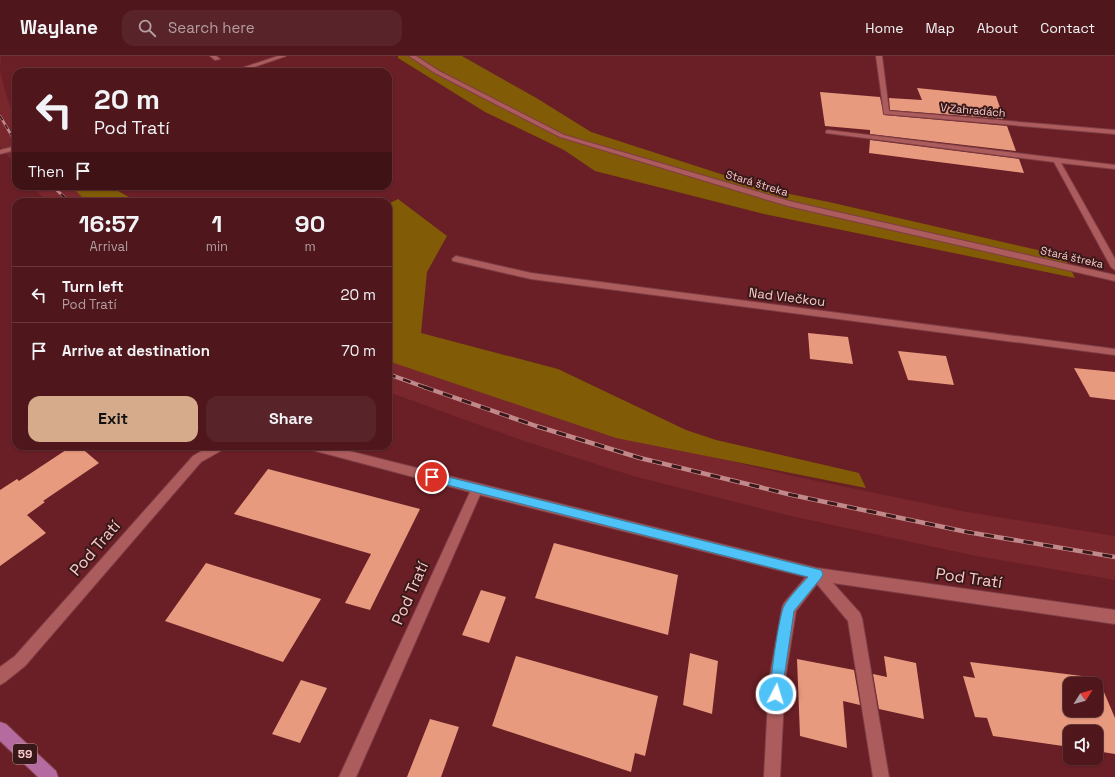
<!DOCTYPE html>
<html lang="en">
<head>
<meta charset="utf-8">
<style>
  :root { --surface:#4f171c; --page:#592429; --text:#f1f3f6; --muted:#b39fa3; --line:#66363b; --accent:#d6ab8b }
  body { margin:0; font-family:"Space Grotesk",sans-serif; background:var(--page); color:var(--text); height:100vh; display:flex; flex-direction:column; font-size:15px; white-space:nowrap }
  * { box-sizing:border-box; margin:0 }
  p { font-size:13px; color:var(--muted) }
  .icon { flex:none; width:22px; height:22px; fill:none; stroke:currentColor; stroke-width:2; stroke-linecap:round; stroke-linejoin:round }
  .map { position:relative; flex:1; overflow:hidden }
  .details { position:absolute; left:12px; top:142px; width:380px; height:252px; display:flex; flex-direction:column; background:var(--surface); border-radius:12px; box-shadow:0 1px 3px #0004,0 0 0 1px var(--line) }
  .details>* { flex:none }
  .guide { position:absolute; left:12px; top:12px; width:380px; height:122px; border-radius:12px; box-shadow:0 1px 3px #0004,0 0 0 1px var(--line); background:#4f171c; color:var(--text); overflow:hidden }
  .needle { width:26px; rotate:53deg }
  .tools { position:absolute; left:1063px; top:621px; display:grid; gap:8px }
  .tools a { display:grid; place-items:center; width:40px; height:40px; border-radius:8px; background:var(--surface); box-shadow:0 1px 3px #0004,0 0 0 1px var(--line); font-size:20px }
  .pin { position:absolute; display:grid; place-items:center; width:34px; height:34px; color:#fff; margin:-17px; border:2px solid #fff; border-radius:50%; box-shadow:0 1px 4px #0007 }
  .me { position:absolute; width:44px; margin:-22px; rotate:5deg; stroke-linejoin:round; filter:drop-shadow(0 0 3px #0008) }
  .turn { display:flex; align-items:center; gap:14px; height:84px; padding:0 16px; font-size:18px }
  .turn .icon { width:52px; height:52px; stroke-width:2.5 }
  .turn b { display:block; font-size:28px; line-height:34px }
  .then { display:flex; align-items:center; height:38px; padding:0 16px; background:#0003; gap:8px; font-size:15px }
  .eta { display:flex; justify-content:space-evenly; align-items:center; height:68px; text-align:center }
  .eta b { font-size:24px; font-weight:700; line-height:28px }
  .cta { display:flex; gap:8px; margin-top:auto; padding:8px 16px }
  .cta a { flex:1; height:46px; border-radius:12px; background:var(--accent); color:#111; font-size:16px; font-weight:700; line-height:46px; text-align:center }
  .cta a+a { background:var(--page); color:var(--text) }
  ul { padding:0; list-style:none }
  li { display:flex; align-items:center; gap:12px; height:56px; padding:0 16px; border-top:1px solid var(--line) }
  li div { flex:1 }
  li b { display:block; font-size:15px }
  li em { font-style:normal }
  header { display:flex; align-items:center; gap:24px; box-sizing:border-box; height:56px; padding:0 20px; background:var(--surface); border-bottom:1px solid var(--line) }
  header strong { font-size:19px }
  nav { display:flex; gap:22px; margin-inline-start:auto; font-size:14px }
  .search { width:280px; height:36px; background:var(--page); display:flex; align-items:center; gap:10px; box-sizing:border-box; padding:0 14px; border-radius:12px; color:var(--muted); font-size:15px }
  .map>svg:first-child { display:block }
  .built { fill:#79262d }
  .forest { fill:#815b05 }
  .building { fill:#e89a7f; fill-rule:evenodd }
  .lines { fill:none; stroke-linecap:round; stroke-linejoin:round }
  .service-casing { stroke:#7e3d45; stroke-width:2 }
  .minor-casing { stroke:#7e3d45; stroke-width:2 }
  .primary-casing { stroke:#7e3d45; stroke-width:2 }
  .service { fill:#ad5c5d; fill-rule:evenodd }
  .minor { fill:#ad5c5d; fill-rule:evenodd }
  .primary { fill:#b56aa0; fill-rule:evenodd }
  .rail-far3-casing { stroke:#c2898b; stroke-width:2.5 }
  .rail-far2-casing { stroke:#c2898b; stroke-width:3 }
  .rail-far1-casing { stroke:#c2898b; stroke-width:4 }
  .rail-casing { stroke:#c2898b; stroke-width:4.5 }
  .rail-far3 { stroke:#391819; stroke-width:1.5; stroke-dasharray:5; stroke-linecap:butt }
  .rail-far2 { stroke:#391819; stroke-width:2; stroke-dasharray:6; stroke-linecap:butt }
  .rail-far1 { stroke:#391819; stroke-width:2.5; stroke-dasharray:8; stroke-linecap:butt }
  .rail { stroke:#391819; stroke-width:3; stroke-dasharray:10; stroke-linecap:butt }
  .route { fill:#4fc3f7; stroke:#337fa1 }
  .labels { text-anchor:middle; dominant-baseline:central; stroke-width:4; stroke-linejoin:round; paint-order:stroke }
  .far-street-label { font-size:11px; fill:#f9cac9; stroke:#391819 }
  .shield { fill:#391819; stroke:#bf9594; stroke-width:1 }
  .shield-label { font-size:12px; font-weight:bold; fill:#f9cac9 }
  .street-label { font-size:13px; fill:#f9cac9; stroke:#391819 }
  .near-street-label { font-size:16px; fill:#f9cac9; stroke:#391819 }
</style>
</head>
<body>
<header>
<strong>Waylane</strong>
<div class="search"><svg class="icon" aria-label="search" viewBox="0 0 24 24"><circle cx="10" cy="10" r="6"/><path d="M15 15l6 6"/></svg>Search here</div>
<nav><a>Home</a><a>Map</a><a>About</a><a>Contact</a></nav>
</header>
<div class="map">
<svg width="1115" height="721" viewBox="0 0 1115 721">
  <rect width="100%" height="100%" fill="#691f25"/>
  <!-- built -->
  <path class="built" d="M0,0H1L0,14L4,31L10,50L16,59V110L0,90Z
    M31,130H74L93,146H48Z
    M388,301L646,385L793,420L962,455L1115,480V524L971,499L791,460L633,420L527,386L388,336Z"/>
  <!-- forest -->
  <path class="forest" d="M398,0H462L538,43L591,76L770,134L829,146L1064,200L1075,222L764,158L595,115L564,94L485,56L398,2Z
    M71,130H109L138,146H87Z
    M398,143L447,180L427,216L421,277L558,313L686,374L716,384L859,417L866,432L616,382L388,305V148Z"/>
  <!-- building -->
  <path class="building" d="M917,32L996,40L1004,63L890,54L889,42L922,44Z
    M820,36L880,41L884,59L1007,70L1016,95L870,78V74L825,70Z
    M870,84L1019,103L1024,117L869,97Z
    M808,277L848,281L853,308L810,303Z
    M898,295L946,300L954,329L908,324Z
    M1074,312L1115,316V344L1090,341Z
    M72,390H79L99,407L43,445L45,446L27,459L46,477L0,510V434L17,423L19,425Z
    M268,413L420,453L370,554L345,547L371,498L234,458Z
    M554,487L678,519L668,579L535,542Z
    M206,507L321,543L283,606L165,565Z
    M481,534L506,541L489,587L462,579Z
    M690,597L718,605L712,658L683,649Z
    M516,600L658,640L645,700L635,697L631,716L492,670Z
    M884,600L916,607L924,663L879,653L873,618L887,621Z
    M797,603L854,614L860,649L843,645L847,692L800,680Z
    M970,606L1098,622L1115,662V698L1096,695V676H1070V691L993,680L987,662L975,661L963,620L975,622ZM1070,628H1096V654H1070Z
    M301,624L327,632L300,687L272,678Z
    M430,663L459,671L441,721H407Z"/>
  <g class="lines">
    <!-- service casing -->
    <g class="service-casing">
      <path id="service" d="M210,0H216L220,3L215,4Z"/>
    </g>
    <!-- minor casing -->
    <g class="minor-casing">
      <path id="minor" d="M278,0H286L239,16H230Z
        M409,0H416L439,15L564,79L793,146L1115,219V225L788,150L560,81L435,17Z
        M876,0H882L889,55L1115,74V78L884,58Z
        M828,74L1115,109V113L1061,107L1115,203V214L1111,211L1054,106L826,77V75Z
        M16,90V94L0,98V94Z
        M456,200L531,217L1115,293V299L531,223L453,205L452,203Z
        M210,390H226L224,393L201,406L25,610L5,626L0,629V611L15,600L193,400Z
        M306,390H329L817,512L1115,554V568L833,527L860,557L862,562L889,721H873L848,565L817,528L796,555L785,624L780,721H764L769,624L782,552L784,547L806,521L480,439L356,721H339L470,436L312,394L308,393Z"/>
    </g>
    <!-- primary casing -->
    <g class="primary-casing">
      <path id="primary" d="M0,666L6,668L56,715L58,721H38L0,685Z"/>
    </g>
    <!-- service -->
    <use href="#service" class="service"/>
    <!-- minor -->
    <use href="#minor" class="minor"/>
    <!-- primary -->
    <use href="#primary" class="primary"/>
    <!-- rail-far3 casing -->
    <g class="rail-far3-casing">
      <path id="rail-far3" d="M0,60L16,87"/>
    </g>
    <!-- rail-far2 casing -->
    <g class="rail-far2-casing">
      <path id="rail-far2" d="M15,86L16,87
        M52,130L70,146"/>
    </g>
    <!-- rail-far1 casing -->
    <g class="rail-far1-casing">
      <path id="rail-far1" d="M388,318L427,332"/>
    </g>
    <!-- rail casing -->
    <g class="rail-casing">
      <path id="rail" d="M424,331L536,370L640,402L792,439L967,476L1115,501"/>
    </g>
    <!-- rail-far3 -->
    <use href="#rail-far3" class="rail-far3"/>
    <!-- rail-far2 -->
    <use href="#rail-far2" class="rail-far2"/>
    <!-- rail-far1 -->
    <use href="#rail-far1" class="rail-far1"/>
    <!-- rail -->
    <use href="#rail" class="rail"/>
  </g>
  <!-- route -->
  <path class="route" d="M432,417L821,514L823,518L821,522L794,555L781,642L776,644L771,642C768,634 779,559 784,550C790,540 800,530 808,521L432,425L429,424L427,421L429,418Z"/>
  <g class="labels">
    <!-- far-street labels -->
    <g class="far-street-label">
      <text transform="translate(973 54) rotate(5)">V Zahradách</text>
      <text transform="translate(757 127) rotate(17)">Stará štreka</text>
      <text transform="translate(1072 201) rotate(13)">Stará štreka</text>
    </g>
    <!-- shield labels -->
    <rect class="shield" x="13" y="688" width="24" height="20" rx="3"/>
    <g class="shield-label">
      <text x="25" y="698">59</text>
    </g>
    <!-- street labels -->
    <g class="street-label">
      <text transform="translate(787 241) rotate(7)">Nad Vlečkou</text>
    </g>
    <!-- near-street labels -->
    <g class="near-street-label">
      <text transform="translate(95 492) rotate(-49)">Pod Tratí</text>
      <text transform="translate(969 522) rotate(8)">Pod Tratí</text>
      <text transform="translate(410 537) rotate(-66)">Pod Tratí</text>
    </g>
  </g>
</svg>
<div class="tools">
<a><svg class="needle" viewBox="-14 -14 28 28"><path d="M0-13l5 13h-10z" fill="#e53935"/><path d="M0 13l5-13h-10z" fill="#b39fa3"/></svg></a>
<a><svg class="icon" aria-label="sound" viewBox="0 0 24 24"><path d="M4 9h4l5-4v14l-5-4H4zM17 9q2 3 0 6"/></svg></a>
</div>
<div class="pin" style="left:432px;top:421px;background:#d93025"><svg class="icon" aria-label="arrive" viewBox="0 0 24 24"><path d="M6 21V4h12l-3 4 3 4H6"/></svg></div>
<svg class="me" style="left:776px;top:638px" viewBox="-20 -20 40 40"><circle r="17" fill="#4fc3f7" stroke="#fff" stroke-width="3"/><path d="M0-11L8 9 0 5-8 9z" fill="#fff"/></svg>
<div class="guide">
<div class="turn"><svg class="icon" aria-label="left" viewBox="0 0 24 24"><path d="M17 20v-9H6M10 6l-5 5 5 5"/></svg><div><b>20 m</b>Pod Tratí</div></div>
<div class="then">Then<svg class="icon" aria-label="arrive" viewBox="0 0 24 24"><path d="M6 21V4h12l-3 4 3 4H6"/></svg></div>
</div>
<section class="details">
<div class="eta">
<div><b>16:57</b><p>Arrival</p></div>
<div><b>1</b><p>min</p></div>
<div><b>90</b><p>m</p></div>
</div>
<ul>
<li><svg class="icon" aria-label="left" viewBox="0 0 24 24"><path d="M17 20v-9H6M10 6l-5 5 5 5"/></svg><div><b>Turn left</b><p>Pod Tratí</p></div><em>20 m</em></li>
<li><svg class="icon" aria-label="arrive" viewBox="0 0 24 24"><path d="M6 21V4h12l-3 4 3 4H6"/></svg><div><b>Arrive at destination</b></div><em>70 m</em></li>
</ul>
<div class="cta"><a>Exit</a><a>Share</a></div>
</section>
</div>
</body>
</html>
